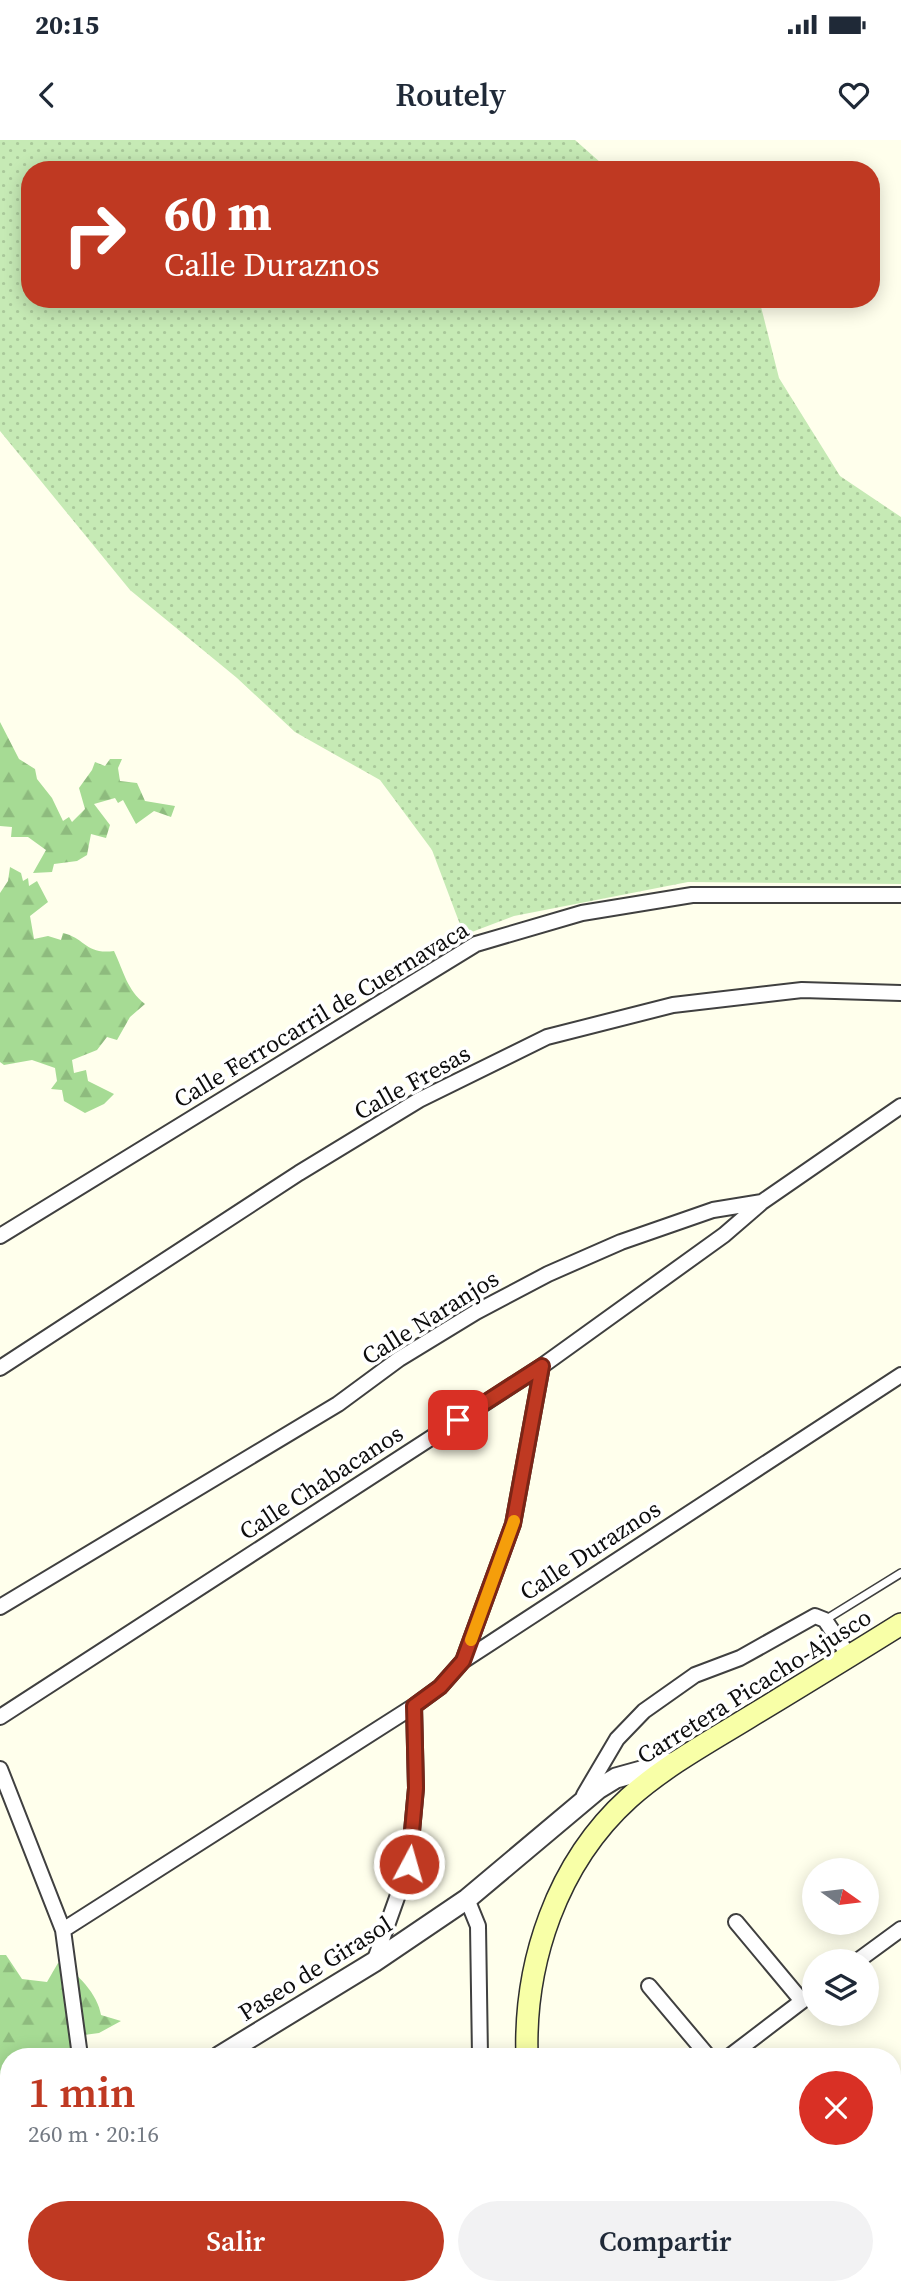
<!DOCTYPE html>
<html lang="es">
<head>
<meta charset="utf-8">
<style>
  :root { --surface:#fff; --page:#f2f2f3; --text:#1f2937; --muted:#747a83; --accent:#bf3922 }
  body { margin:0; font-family:"Source Serif 4",serif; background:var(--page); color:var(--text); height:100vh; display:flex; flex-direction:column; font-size:26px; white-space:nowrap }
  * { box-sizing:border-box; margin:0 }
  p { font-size:23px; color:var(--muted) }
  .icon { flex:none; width:38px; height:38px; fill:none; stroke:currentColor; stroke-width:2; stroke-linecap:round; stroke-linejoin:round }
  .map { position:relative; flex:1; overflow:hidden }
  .sheet { position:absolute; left:0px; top:1908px; width:901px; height:247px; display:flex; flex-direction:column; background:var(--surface); border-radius:28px 28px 0 0; box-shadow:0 4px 18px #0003 }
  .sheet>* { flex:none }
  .top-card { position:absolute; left:21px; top:21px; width:859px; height:147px; border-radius:28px; box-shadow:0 4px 18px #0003; background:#bf3922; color:#fff; overflow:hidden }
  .needle { width:46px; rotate:104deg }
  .buttons { position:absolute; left:802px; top:1718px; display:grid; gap:14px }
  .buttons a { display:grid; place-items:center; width:77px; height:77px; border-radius:50%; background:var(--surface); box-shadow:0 4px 18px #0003; font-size:35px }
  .pin { position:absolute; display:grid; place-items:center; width:60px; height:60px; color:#fff; margin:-30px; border-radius:14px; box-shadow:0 4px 10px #0006 }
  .me { position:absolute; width:77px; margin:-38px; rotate:6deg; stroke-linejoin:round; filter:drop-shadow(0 0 5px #0008) }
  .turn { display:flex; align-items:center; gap:24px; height:147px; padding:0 28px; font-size:32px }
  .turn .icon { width:91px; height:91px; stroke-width:2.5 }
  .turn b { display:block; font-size:49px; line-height:60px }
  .round { display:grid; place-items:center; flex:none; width:74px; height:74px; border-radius:37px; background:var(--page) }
  .overview { display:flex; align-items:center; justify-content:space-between; height:119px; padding:0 28px }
  h1 { font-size:42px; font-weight:600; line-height:52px; color:var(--accent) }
  .primary-button { display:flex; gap:14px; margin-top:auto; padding:14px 28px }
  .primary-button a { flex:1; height:80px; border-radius:42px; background:var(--accent); color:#fff; font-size:28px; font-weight:600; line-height:80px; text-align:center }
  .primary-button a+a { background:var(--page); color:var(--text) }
  .status { display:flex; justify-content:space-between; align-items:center; height:49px; padding:0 35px; background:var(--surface); direction:ltr }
  .status svg { height:19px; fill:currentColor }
  header { display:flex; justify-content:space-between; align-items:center; height:91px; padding:0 28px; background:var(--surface); font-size:32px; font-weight:600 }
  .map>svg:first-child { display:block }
  .grass { fill:url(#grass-dots) }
  .forest { fill:url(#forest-firs) }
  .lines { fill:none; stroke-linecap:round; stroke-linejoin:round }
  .service-casing { stroke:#404040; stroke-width:10 }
  .minor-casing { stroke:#404040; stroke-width:18 }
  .tertiary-casing { stroke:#404040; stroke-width:23 }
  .secondary-casing { stroke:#2f2f2f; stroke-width:24 }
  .service { stroke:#fff; stroke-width:7 }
  .minor { stroke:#fff; stroke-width:14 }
  .tertiary { stroke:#fff; stroke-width:19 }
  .secondary { stroke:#f8ffa7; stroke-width:21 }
  .route-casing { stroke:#7c2516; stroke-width:18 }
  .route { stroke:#bf3922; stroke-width:12 }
  .slow { stroke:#f59e0b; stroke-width:12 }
  .labels { text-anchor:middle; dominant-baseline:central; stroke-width:7; stroke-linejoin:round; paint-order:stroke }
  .street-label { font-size:24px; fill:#0d0d0d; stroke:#fff }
</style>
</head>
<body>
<div class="status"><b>20:15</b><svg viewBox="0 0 49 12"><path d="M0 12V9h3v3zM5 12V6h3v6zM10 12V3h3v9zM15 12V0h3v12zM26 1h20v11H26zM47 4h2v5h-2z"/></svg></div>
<header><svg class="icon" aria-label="back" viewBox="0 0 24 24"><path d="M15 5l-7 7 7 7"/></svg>Routely<svg class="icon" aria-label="heart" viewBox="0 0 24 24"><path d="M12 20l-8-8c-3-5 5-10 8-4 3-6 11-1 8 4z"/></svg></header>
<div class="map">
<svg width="901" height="2154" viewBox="0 0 901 2154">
  <defs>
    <pattern id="grass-dots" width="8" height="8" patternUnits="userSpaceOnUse" patternTransform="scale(1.75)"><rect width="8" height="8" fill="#c6eab5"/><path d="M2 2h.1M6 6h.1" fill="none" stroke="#a9c89a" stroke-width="1.8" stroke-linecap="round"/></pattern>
    <pattern id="forest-firs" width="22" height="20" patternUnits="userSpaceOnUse" patternTransform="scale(1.75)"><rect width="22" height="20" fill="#a6db94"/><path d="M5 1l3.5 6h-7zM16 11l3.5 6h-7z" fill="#8ebb7e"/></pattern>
  </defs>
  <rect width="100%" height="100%" fill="#ffffec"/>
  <!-- grass -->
  <path class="grass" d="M0,0H575L609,30H30V159H759L779,238L840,336L901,377V744L688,742L514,776L464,795L432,710L380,640L295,592L237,538L130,450L0,291Z"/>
  <!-- forest -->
  <path class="forest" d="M0,582L19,619L35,629L37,639L52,658L63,681L69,677L72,682L85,669L79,648L92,630L95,622L105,626L110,619H122L118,628L120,641L137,643L145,661L175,666L171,677L154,671L136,684L123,660L118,663L115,658L94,664L110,685L106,698L91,694L87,715L77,721L54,724L52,732L33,733L46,710L28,697H11L12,687L0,686Z
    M10,727L21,733L23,741L28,738L29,746L37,741L48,762L30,776L34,799L48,796L61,800L63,793C85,798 86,815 114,811C124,832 127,850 145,864L130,877L117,900L107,897L97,910L72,920L74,933L86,930L88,941L114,954L104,964L85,973L64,961L62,950L51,949L57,941L55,928L32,920L4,925L0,922V753L8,741Z
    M0,1815H6L22,1839L47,1842L58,1823C77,1831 98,1855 101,1875L121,1881L99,1893L84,1895L80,1916H9V2036L0,2040Z"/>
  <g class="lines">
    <!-- service casing -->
    <g class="service-casing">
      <path id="service" d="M825,1480L901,1433"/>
    </g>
    <!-- minor casing -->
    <g class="minor-casing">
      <path id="minor" d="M0,1096L476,804L582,773L692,755H901
        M0,1228L299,1033L419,960L547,897L673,865L802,850L901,853
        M0,1467L338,1264L399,1219L476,1172L548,1134L621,1102L713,1070L762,1062L901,966
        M463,1521L513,1384L542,1226
        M0,1577L542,1226L724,1095L761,1063
        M0,1629L63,1790L80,1916
        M584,1655L617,1599L644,1571L695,1535L740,1518L815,1476L825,1480L849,1516
        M467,1759L478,1786L480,1916
        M736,1782L802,1861
        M63,1790L414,1566L440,1547L463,1521L901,1235
        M374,1822L409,1724L416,1648L414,1566
        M856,1822L901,1789
        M649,1846L708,1916
        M730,1916L814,1852
        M607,2146L617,2154
        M80,2154L81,2146
        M299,2154L314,2146"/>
    </g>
    <!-- tertiary casing -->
    <g class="tertiary-casing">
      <path id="tertiary" d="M220,1916L374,1822L467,1759L598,1649L616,1638L670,1623
        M0,2052L9,2047"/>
    </g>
    <!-- secondary casing -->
    <g class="secondary-casing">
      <path id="secondary" d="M527,1916C524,1822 557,1723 629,1658C665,1626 707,1603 748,1578C799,1547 850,1516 901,1484
        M654,2146L667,2154"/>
    </g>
    <!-- service -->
    <use href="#service" class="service"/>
    <!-- minor -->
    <use href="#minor" class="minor"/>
    <!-- tertiary -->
    <use href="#tertiary" class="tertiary"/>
    <!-- secondary -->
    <use href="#secondary" class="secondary"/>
  </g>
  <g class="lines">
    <!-- route casing -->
    <g class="route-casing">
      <path id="route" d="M409,1724L416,1648L414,1566L440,1547L463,1521L513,1384L542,1226L458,1280"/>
    </g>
    <!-- route -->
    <use href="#route" class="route"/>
    <!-- slow -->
    <path class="slow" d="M471,1500L514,1381"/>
  </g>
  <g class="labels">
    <!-- street labels -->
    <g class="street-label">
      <text transform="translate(321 874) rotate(-31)">Calle Ferrocarril de Cuernavaca</text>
      <text transform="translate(412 942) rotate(-29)">Calle Fresas</text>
      <text transform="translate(430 1177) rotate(-32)">Calle Naranjos</text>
      <text transform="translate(321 1342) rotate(-33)">Calle Chabacanos</text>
      <text transform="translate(590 1410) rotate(-33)">Calle Duraznos</text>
      <text transform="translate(754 1546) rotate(-32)">Carretera Picacho-Ajusco</text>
      <text transform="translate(315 1828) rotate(-32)">Paseo de Girasol</text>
    </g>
  </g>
</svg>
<div class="buttons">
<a><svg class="needle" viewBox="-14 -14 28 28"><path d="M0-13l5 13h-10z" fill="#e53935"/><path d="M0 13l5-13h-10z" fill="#747a83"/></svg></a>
<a><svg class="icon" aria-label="layers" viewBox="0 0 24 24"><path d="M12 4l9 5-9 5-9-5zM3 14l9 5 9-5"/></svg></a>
</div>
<div class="pin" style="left:458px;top:1280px;background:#d93025"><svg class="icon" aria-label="arrive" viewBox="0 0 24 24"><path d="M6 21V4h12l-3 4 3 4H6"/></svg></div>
<svg class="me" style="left:409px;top:1724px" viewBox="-20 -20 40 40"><circle r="17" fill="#bf3922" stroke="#fff" stroke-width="3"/><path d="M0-11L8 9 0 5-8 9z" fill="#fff"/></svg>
<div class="top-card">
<div class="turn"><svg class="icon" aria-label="right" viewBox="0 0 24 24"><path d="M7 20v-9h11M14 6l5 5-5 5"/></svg><div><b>60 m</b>Calle Duraznos</div></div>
</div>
<section class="sheet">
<div class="overview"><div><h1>1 min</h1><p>260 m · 20:16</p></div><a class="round" style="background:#d93025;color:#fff"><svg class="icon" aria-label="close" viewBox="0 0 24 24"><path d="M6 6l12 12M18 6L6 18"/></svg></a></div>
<div class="primary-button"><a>Salir</a><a>Compartir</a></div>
</section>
</div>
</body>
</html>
